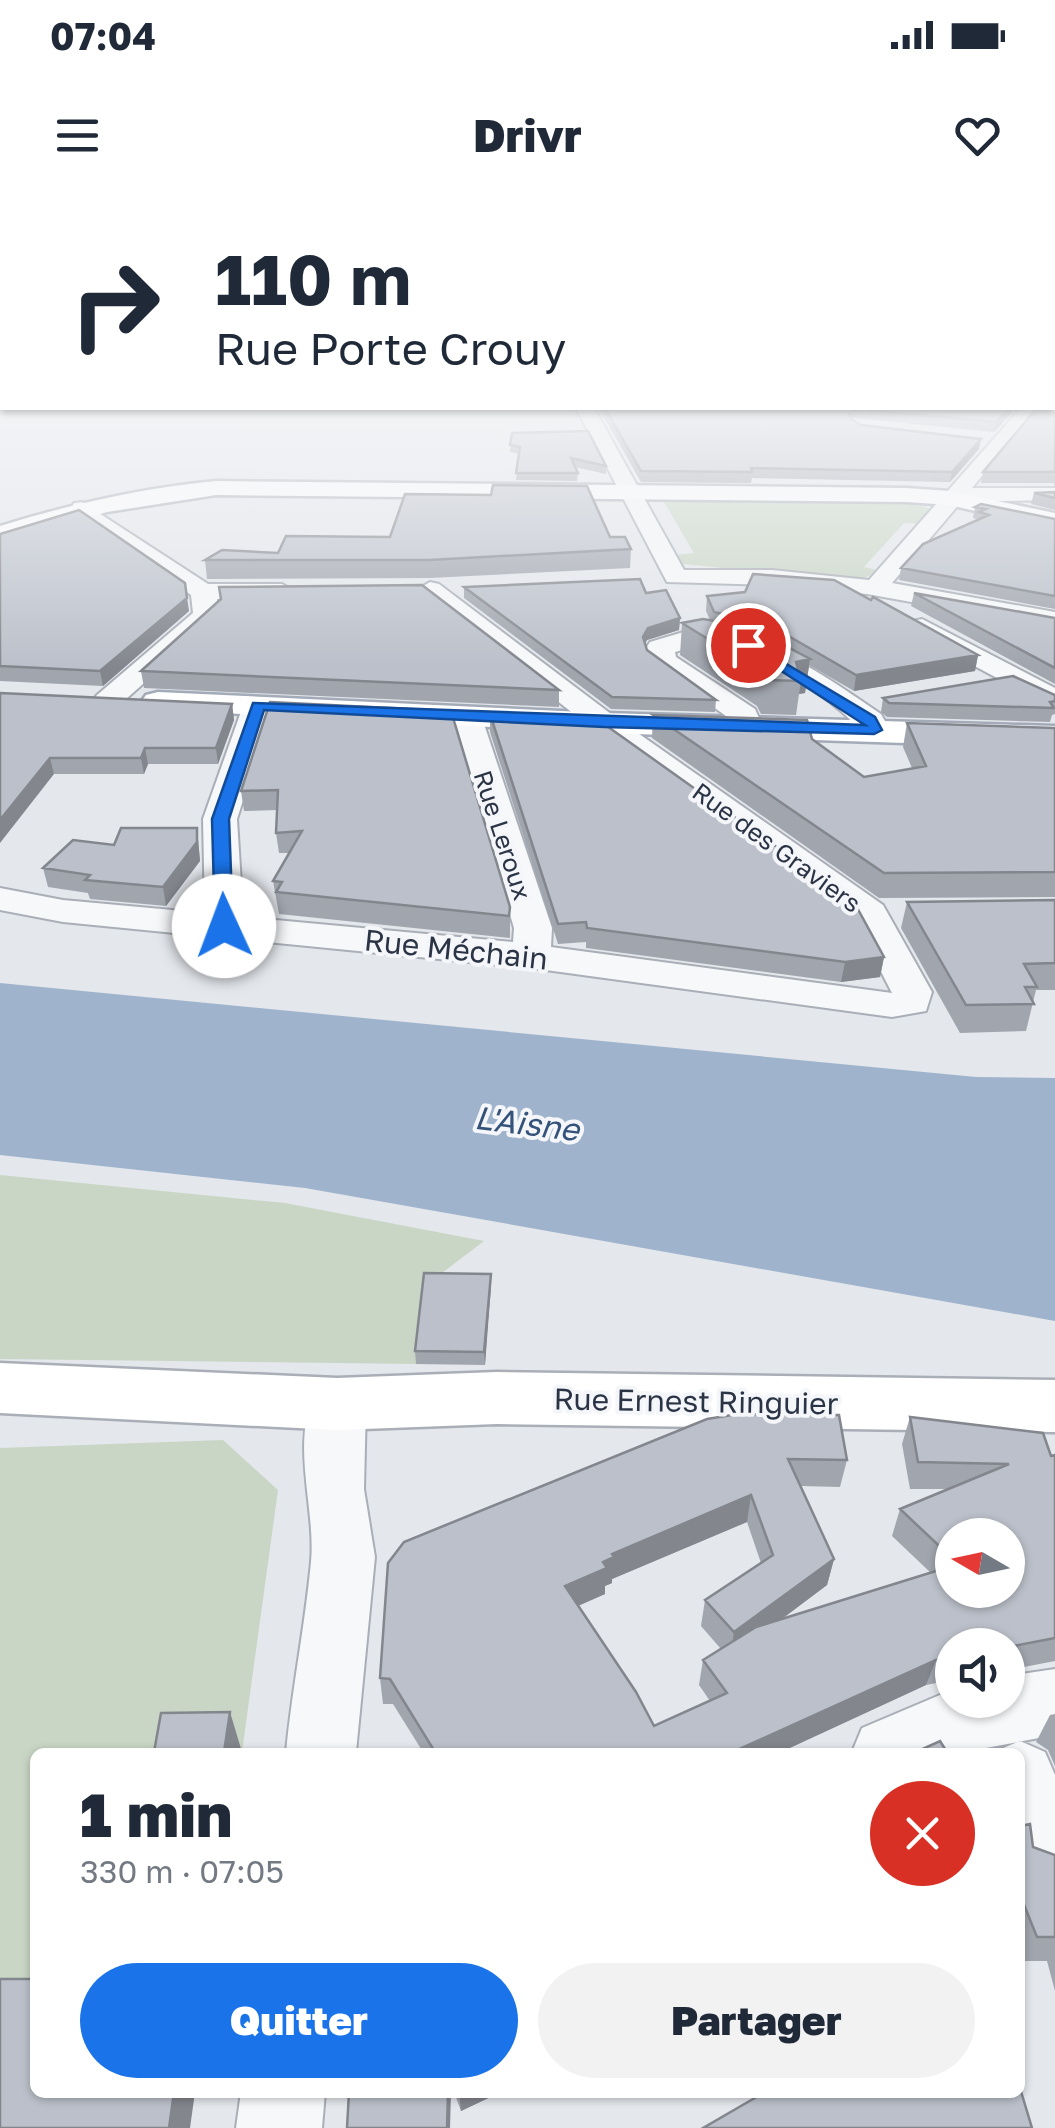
<!DOCTYPE html>
<html lang="fr">
<head>
<meta charset="utf-8">
<style>
  :root { --surface:#fff; --page:#f2f2f3; --text:#1f2937; --muted:#747a83; --accent:#1a73e8 }
  body { margin:0; font-family:"Golos Text",sans-serif; background:var(--page); color:var(--text); height:100vh; display:flex; flex-direction:column; font-size:38px; white-space:nowrap }
  * { box-sizing:border-box; margin:0 }
  p { font-size:32px; color:var(--muted) }
  .icon { flex:none; width:55px; height:55px; fill:none; stroke:currentColor; stroke-width:2; stroke-linecap:round; stroke-linejoin:round }
  .map { position:relative; flex:1; overflow:hidden }
  .sheet { position:absolute; left:30px; top:1548px; width:995px; height:350px; display:flex; flex-direction:column; background:var(--surface); border-radius:15px; box-shadow:0 2px 8px #0004 }
  .sheet>* { flex:none }
  .banner { position:absolute; left:0px; top:0px; width:1055px; height:210px; box-shadow:0 2px 8px #0004; background:#fff; color:var(--text); overflow:hidden }
  .needle { width:65px; rotate:279deg }
  .tools { position:absolute; left:935px; top:1318px; display:grid; gap:20px }
  .tools a { display:grid; place-items:center; width:90px; height:90px; border-radius:50%; background:var(--surface); box-shadow:0 2px 8px #0004; font-size:50px }
  .pin { position:absolute; display:grid; place-items:center; width:85px; height:85px; color:#fff; margin:-42px; border:5px solid #fff; border-radius:50%; box-shadow:0 2px 10px #0007 }
  .me { position:absolute; width:110px; margin:-55px; rotate:358deg; stroke-linejoin:round; filter:drop-shadow(0 0 8px #0008) }
  .turn { display:flex; align-items:center; gap:35px; height:210px; padding:0 50px; font-size:45px }
  .turn .icon { width:130px; height:130px; stroke-width:2.5 }
  .turn b { display:block; font-size:70px; line-height:85px }
  .round { display:grid; place-items:center; flex:none; width:105px; height:105px; border-radius:52px; background:var(--page) }
  .summary { display:flex; align-items:center; justify-content:space-between; height:170px; padding:0 50px }
  h1 { font-size:60px; font-weight:800; line-height:75px }
  .button { display:flex; gap:20px; margin-top:auto; padding:20px 50px }
  .button a { flex:1; height:115px; border-radius:60px; background:var(--accent); color:#fff; font-size:40px; font-weight:800; line-height:115px; text-align:center }
  .button a+a { background:var(--page); color:var(--text) }
  .status { display:flex; justify-content:space-between; align-items:center; height:70px; padding:0 50px; background:var(--surface); direction:ltr }
  .status svg { height:28px; fill:currentColor }
  header { display:flex; justify-content:space-between; align-items:center; height:130px; padding:0 50px; background:var(--surface); font-size:45px; font-weight:800 }
  .map>svg:first-child { display:block }
  .green { fill:#c9d6c5 }
  .water { fill:#9fb4cc }
  .lines { fill:none; stroke-linecap:round; stroke-linejoin:round }
  .street-casing { stroke:#a9aeb7; stroke-width:4 }
  .secondary-casing { stroke:#a9aeb7; stroke-width:5 }
  .primary-casing { stroke:#a3abb8; stroke-width:5 }
  .street { fill:#f7f8fa; fill-rule:evenodd }
  .secondary { fill:#fff; fill-rule:evenodd }
  .primary { fill:#fff; fill-rule:evenodd }
  .wall { fill:#a1a5ae; fill-rule:evenodd }
  .shaded-wall { fill:#83868d }
  .building { fill:#bbc0ca; stroke:#83868d; stroke-width:2.5 }
  .route { fill:#1a73e8; stroke:#114b97; stroke-width:2.5 }
  .labels { text-anchor:middle; dominant-baseline:central; stroke-width:8; stroke-linejoin:round; paint-order:stroke }
  .far-street-label { font-size:25px; fill:#2b3445; stroke:#f4f6f9 }
  .street-label { font-size:30px; fill:#2b3445; stroke:#f4f6f9 }
  .water-label { font-size:32px; font-style:italic; fill:#34527a; stroke:#f4f6f9 }
</style>
</head>
<body>
<div class="status"><b>07:04</b><svg viewBox="0 0 49 12"><path d="M0 12V9h3v3zM5 12V6h3v6zM10 12V3h3v9zM15 12V0h3v12zM26 1h20v11H26zM47 4h2v5h-2z"/></svg></div>
<header><svg class="icon" aria-label="menu" viewBox="0 0 24 24"><path d="M4 6h16M4 12h16M4 18h16"/></svg>Drivr<svg class="icon" aria-label="heart" viewBox="0 0 24 24"><path d="M12 20l-8-8c-3-5 5-10 8-4 3-6 11-1 8 4z"/></svg></header>
<div class="map">
<svg width="1055" height="1928" viewBox="0 0 1055 1928">
  <rect width="100%" height="100%" fill="#e4e7ec"/>
  <!-- green -->
  <path class="green" d="M892,296L933,310L921,324L904,323L864,367L881,371L856,381L683,364L676,355L694,353L664,302H647L646,299Z
    M0,975L285,1003L484,1041L425,1086L416,1164L0,1159Z
    M223,1240L278,1290L242,1552H35V1814L0,1809V1248Z"/>
  <!-- water -->
  <path class="water" d="M0,783L976,877L1055,878V1121L305,988L0,955Z"/>
  <g class="lines">
    <!-- street casing -->
    <g class="street-casing">
      <path id="street" d="M576,208H594L684,370H772L869,380L1021,208H1038L972,288H1055V300L961,302L892,383L1055,412V428L867,394L772,385L667,382Z
        M82,302L208,384H282L294,391L282,398L217,399L219,415L215,420L117,507H97L92,501L97,495L193,413L191,395L74,313L71,308L74,303Z
        M430,382L439,384L615,517L883,705L932,792L926,811L892,817L531,768L63,722L0,710V688L63,700L205,713L203,619L243,506L248,500H268L273,506L237,619L243,717L513,742L514,728L451,515L455,509H477L481,515L552,728L551,747L892,793L854,719L593,529L421,394L418,389Z
        M922,419L1055,488V509L913,433L909,427L913,421Z
        M687,431C763,430 820,473 881,514L890,530L886,536H864C834,492 729,434 675,452L676,457L755,509L763,527L759,533H737L730,519L650,461L646,448L650,442Z
        M337,1182L357,1188L366,1204L364,1289L375,1357L356,1552H286C292,1489 305,1426 311,1362C316,1306 289,1242 317,1188Z
        M1055,1469V1535L965,1552H852L862,1528L947,1492L952,1490V1500H1008V1476Z
        M1020,1541L1045,1552L1055,1575V1676L1046,1680L1020,1669V1552H994Z
        M241,1892H325L322,1928H236Z"/>
    </g>
    <!-- secondary casing -->
    <g class="secondary-casing">
      <path id="secondary" d="M216,281L907,288L949,291L1055,313V329L949,305L907,302L216,295L107,312L0,342V326C71,304 142,288 216,281Z
        M0,1163L337,1178L497,1172L1055,1180V1232L497,1224L337,1230L0,1213Z"/>
    </g>
    <!-- primary casing -->
    <g class="primary-casing">
      <path id="primary" d="M158,492L604,513L1055,526V548L604,533L146,509L141,502L146,495Z"/>
    </g>
    <!-- street -->
    <use href="#street" class="street"/>
    <!-- secondary -->
    <use href="#secondary" class="secondary"/>
    <!-- primary -->
    <use href="#primary" class="primary"/>
  </g>
  <!-- wall -->
  <path class="wall" d="M1055,197V286L1053,283H981L983,272Z
    M599,208H1016L994,232L854,218L852,220L861,225L979,249L950,282L752,278L751,283L641,282Z
    M512,233L606,266V274L575,267L578,273L577,281L516,280L519,254L510,252Z
    M1055,292V310L1031,304L1034,293Z
    M975,307L1055,319V409L899,380L901,368L977,319L973,318Z
    M0,334L189,411L103,486L0,481Z
    M631,349L630,368L430,378L207,379L205,360L278,353Z
    M464,387L646,393L680,418L679,430L647,440L645,443L647,450L716,500L715,512L611,509L464,398Z
    M914,393L1055,418V484L911,406Z
    M707,396L978,455L975,471L854,491L809,465L805,493L799,494L796,515L761,514L757,506L680,455L682,423L710,420L706,411Z
    M141,471L559,490V507L144,488Z
    M0,493L232,504L234,520L218,564H148L144,574H54Z
    M1055,495V514L1052,515L1050,522L887,517L881,512L883,498Z
    M270,502L510,707V738L279,714L273,681L290,653H279L276,633L278,610L244,611L241,591Z
    M490,514L884,757L880,777L841,782L586,748V742L558,744L490,532Z
    M653,515L812,539L864,577L912,568L903,547L907,523L1055,528V697L879,698L652,538Z
    M197,628L200,661L166,706L90,699L88,693L48,687L43,668L114,645Z
    M1055,700V790H1036L1026,831L960,833L901,728L907,702Z
    M491,1074L485,1165L416,1164L415,1151Z
    M910,1217L1051,1256L1055,1255V1461L1008,1470V1445H952V1480L926,1485L781,1552H423L393,1504H383L380,1478L707,1219L847,1260L840,1287L801,1286L834,1359L827,1385L780,1420L931,1373L892,1336L900,1309L948,1289H910L902,1244ZM747,1322L761,1363L705,1400L701,1426L721,1449L703,1460L699,1485L710,1501L654,1526L578,1406L605,1394V1386L612,1383V1379ZM952,1335L1008,1390H952Z
    M1055,1514V1566L1048,1550L1036,1542L1050,1515Z
    M1020,1626L1033,1647L1055,1655V1791L1047,1761H1022L1020,1756Z
    M454,1892H501L461,1911Z"/>
  <!-- shaded-wall -->
  <path class="shaded-wall" d="M1010,208H1016L994,232L996,222Z
    M981,239L979,249L950,282L952,272Z
    M185,383L189,411L103,486L100,471Z
    M680,418L679,430L647,440L642,449L643,437L648,428Z
    M978,455L975,471L854,491L856,475Z
    M810,459L805,493L799,494L801,481L796,462Z
    M232,504L234,520L218,564L216,548Z
    M145,548L148,564L144,574L141,558Z
    M50,558L54,574L0,643V620Z
    M197,628L200,661L166,706L163,687Z
    M884,757L880,777L841,782L845,762Z
    M491,1074V1087L485,1165L484,1152Z
    M751,1295L747,1322L612,1379V1383L605,1386V1394L564,1412L565,1386L603,1362L612,1354Z
    M834,1359L827,1385L730,1458L734,1432Z
    M936,1460L926,1485L781,1552H733Z
    M230,1512L242,1552H224Z
    M174,1892H195L190,1928H169Z
    M448,1892H451L450,1928H447Z
    M459,1892H501L461,1911Z"/>
  <!-- building -->
  <path class="building" d="M1052,197H1055V272H983L1037,208H1052Z
    M605,208H1010L996,222L856,209L849,214L851,219L861,225L981,239L952,272L751,268L752,272L641,271Z
    M588,231L606,266L571,258L578,273H516L520,247L510,245L512,233Z
    M493,285L587,286L610,337H625L631,349L429,360H205L222,350L278,353L286,336L390,337L405,294L491,295Z
    M1055,292V298L1034,293Z
    M981,304L1055,319V396L901,368L923,344L989,315L979,312L986,309L975,307Z
    M79,310L185,383L187,398L100,471L0,466V334Z
    M753,374L834,380L871,400L873,397L978,455L856,475L771,426L714,412L707,396L745,392Z
    M640,379L646,393L666,390L680,418L648,428L643,437L647,450L716,500L612,497L464,387Z
    M422,385L559,490L141,471L221,399L219,387Z
    M914,393L1055,418V468Z
    M703,419L750,427L810,459L796,462L801,481L765,480L761,472L682,423Z
    M1013,476L1055,495V501L1050,502L1054,508L889,503L883,498Z
    M0,493L232,504L216,548H145L141,558H50L0,620Z
    M270,502L451,511L510,707L509,716L276,692L282,682L273,681L302,631L276,633L278,590L241,591Z
    M490,514L597,519L854,702L884,757L845,762L587,728L586,722L558,724Z
    M653,515L807,520L812,539L864,577L926,566L907,523L1055,528V672L884,673Z
    M121,628H197V642L163,687L85,680L90,675L43,668L73,640L114,645Z
    M1055,700V763L1024,764L1037,787H1025L1034,804L966,805L907,702Z
    M424,1073L491,1074L484,1152L415,1151Z
    M738,1214L839,1215L847,1260L788,1259L834,1359L734,1432L705,1400L773,1355L751,1295L612,1354L614,1357L603,1362L607,1368L565,1386L636,1492L654,1526L727,1493L703,1460L756,1427L952,1366V1390H1008V1335H952V1358L900,1309L1009,1264L918,1262L910,1217L1043,1233L1051,1256L1055,1255V1438L1008,1447V1445H952V1457L936,1460L733,1552H435L390,1479L380,1478L388,1363L404,1342L707,1219Z
    M230,1512L224,1552H154L161,1513Z
    M940,1541L947,1552H916Z
    M1030,1624L1033,1647L1055,1655V1737H1037L1020,1695V1626Z
    M0,1779H35V1892H174L169,1928H0Z
    M1020,1888L1032,1928H703L765,1892H1020Z
    M349,1892H448L447,1928H347Z"/>
  <!-- sky -->
  <linearGradient id="sky" x2="0" y2="1"><stop stop-color="#8bb4dd"/><stop offset="0.42" stop-color="#f3f4f6"/><stop offset="1" stop-color="#f3f4f6" stop-opacity="0"/></linearGradient>
  <rect width="1055" height="467" fill="url(#sky)"/>
  <!-- route -->
  <path class="route" d="M748,441L875,517L882,530L874,534L604,527L264,510L229,619L233,726L224,731L215,726L212,619L253,503L865,525L744,447L742,445Z"/>
  <g class="labels">
    <!-- far-street labels -->
    <g class="far-street-label">
      <text transform="translate(503 635) rotate(72)">Rue Leroux</text>
      <text transform="translate(777 647) rotate(36)">Rue des Graviers</text>
    </g>
    <!-- street labels -->
    <g class="street-label">
      <text transform="translate(456 749) rotate(6)">Rue Méchain</text>
      <text transform="translate(696 1201) rotate(1)">Rue Ernest Ringuier</text>
    </g>
    <!-- water labels -->
    <g class="water-label">
      <text transform="translate(527 923) rotate(7)">L'Aisne</text>
    </g>
  </g>
</svg>
<div class="tools">
<a><svg class="needle" viewBox="-14 -14 28 28"><path d="M0-13l5 13h-10z" fill="#e53935"/><path d="M0 13l5-13h-10z" fill="#747a83"/></svg></a>
<a><svg class="icon" aria-label="sound" viewBox="0 0 24 24"><path d="M4 9h4l5-4v14l-5-4H4zM17 9q2 3 0 6"/></svg></a>
</div>
<div class="pin" style="left:748px;top:445px;background:#d93025"><svg class="icon" aria-label="arrive" viewBox="0 0 24 24"><path d="M6 21V4h12l-3 4 3 4H6"/></svg></div>
<svg class="me" style="left:224px;top:726px" viewBox="-20 -20 40 40"><circle r="19" fill="#fff"/><path d="M0-13L10 11 0 6-10 11z" fill="#1a73e8"/></svg>
<div class="banner">
<div class="turn"><svg class="icon" aria-label="right" viewBox="0 0 24 24"><path d="M7 20v-9h11M14 6l5 5-5 5"/></svg><div><b>110 m</b>Rue Porte Crouy</div></div>
</div>
<section class="sheet">
<div class="summary"><div><h1>1 min</h1><p>330 m · 07:05</p></div><a class="round" style="background:#d93025;color:#fff"><svg class="icon" aria-label="close" viewBox="0 0 24 24"><path d="M6 6l12 12M18 6L6 18"/></svg></a></div>
<div class="button"><a>Quitter</a><a>Partager</a></div>
</section>
</div>
</body>
</html>
